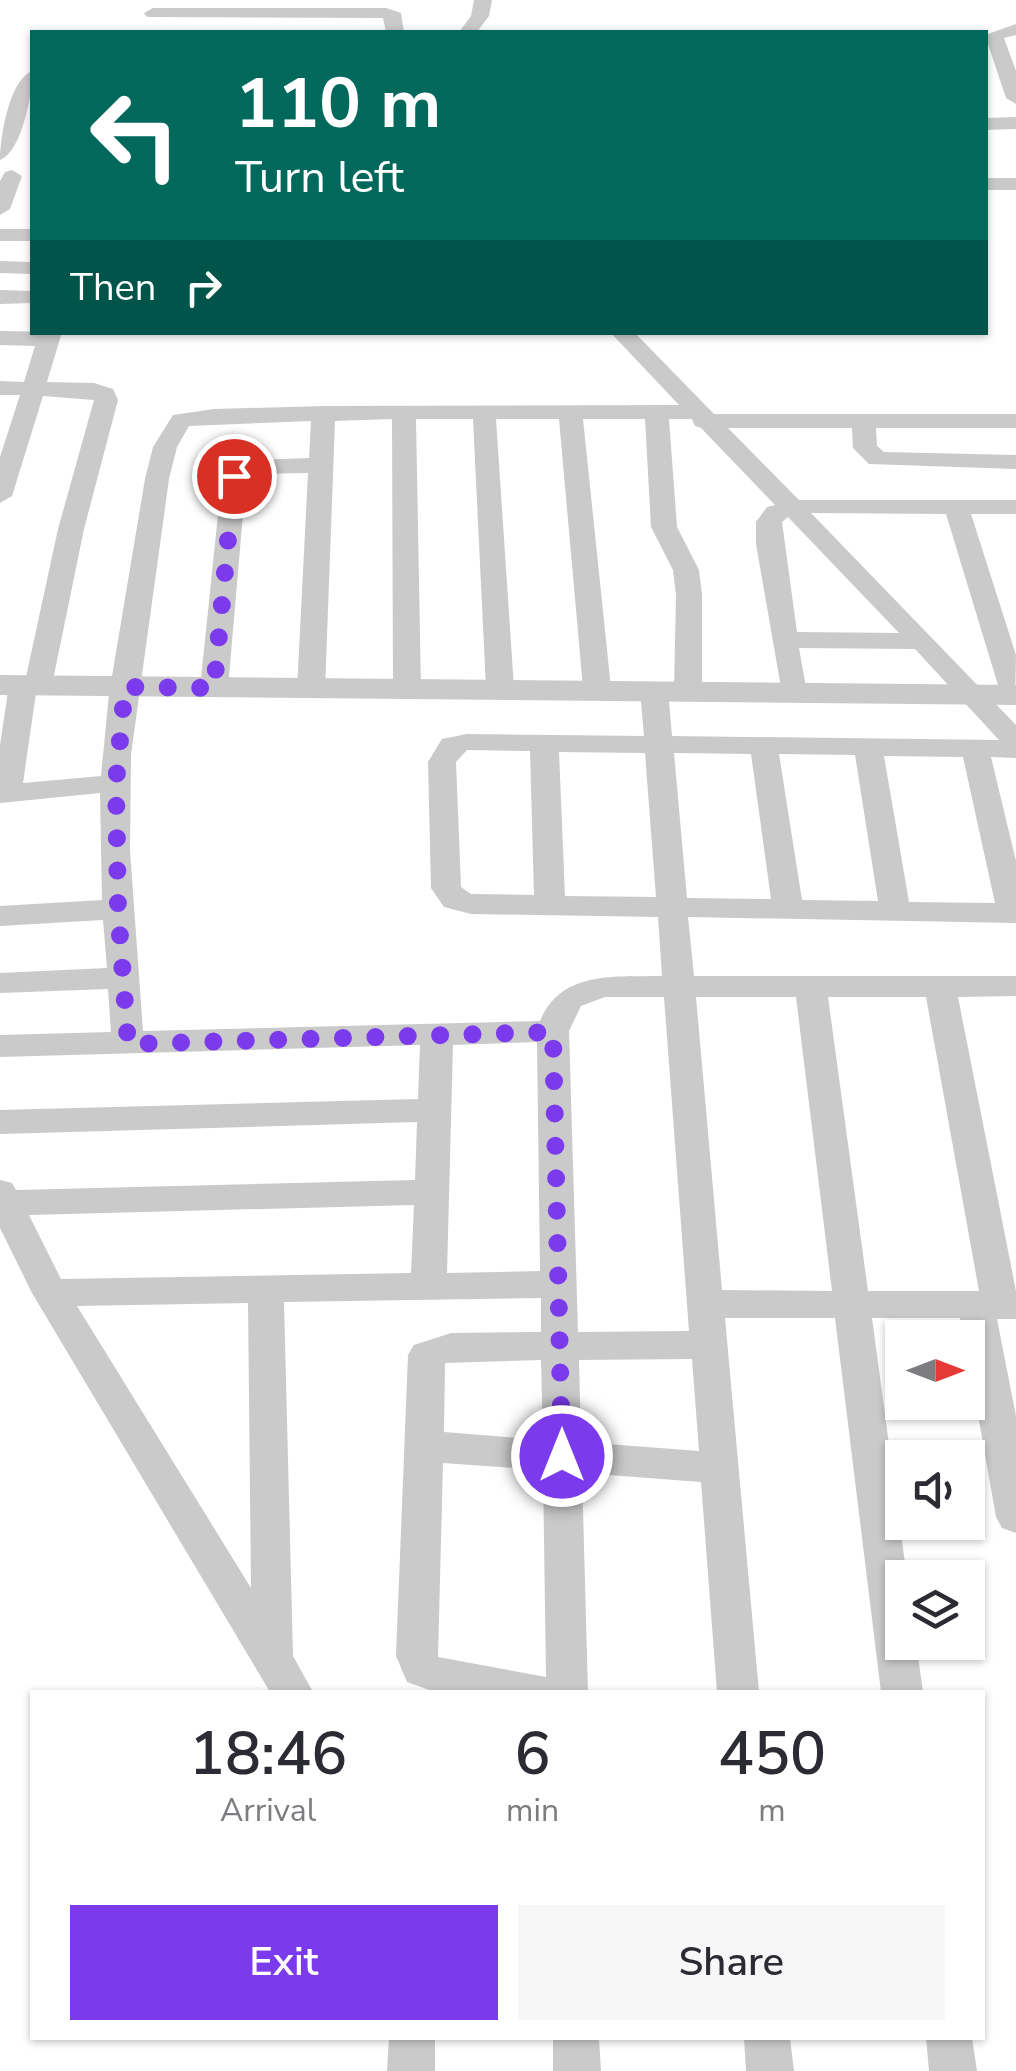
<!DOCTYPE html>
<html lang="en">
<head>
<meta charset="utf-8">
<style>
  :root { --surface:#fff; --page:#f7f7f7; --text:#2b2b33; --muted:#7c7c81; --accent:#7c3aed }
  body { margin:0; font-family:"Nunito Sans",sans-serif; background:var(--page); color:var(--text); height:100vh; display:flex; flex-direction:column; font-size:38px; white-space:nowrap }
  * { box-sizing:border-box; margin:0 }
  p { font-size:32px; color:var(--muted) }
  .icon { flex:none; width:55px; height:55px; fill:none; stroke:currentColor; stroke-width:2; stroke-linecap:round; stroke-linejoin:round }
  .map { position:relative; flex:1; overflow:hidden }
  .sheet { position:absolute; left:30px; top:1690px; width:955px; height:350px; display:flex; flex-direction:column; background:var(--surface); border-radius:0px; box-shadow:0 2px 8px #0004 }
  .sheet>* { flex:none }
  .guide { position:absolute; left:30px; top:30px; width:958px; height:305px; border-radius:0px; box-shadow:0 2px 8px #0004; background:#00695c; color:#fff; overflow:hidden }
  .needle { width:65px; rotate:90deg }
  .controls { position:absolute; left:885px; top:1320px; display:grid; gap:20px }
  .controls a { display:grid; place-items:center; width:100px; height:100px; border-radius:0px; background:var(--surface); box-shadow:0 2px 8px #0004; font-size:50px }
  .pin { position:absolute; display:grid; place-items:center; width:85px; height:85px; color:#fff; margin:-42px; border:5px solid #fff; border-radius:50%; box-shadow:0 2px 10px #0007 }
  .me { position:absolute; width:110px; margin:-55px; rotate:0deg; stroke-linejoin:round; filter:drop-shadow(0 0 8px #0008) }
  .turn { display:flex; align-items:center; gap:35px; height:210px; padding:0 40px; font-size:45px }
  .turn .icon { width:130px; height:130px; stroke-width:2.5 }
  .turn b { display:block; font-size:70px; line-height:85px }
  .then { display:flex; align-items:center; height:95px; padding:0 40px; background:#0003; gap:20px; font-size:38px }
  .eta { display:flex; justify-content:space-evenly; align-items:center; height:170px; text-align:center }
  .eta b { font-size:60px; font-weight:600; line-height:70px }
  .button { display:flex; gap:20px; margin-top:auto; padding:20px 40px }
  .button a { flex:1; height:115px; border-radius:0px; background:var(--accent); color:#fff; font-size:40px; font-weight:600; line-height:115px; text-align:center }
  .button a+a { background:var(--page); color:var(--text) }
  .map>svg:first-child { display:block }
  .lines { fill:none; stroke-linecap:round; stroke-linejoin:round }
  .minor { fill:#cacaca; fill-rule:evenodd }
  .tertiary { fill:#cacaca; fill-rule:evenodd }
  .route { stroke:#7c3aed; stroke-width:18; stroke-dasharray:0 32.4 }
</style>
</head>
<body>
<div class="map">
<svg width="1016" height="2071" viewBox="0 0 1016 2071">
  <rect width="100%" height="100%" fill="#fff"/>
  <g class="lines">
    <!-- minor -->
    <path class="minor" d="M474,0H492L489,16L477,32H459L471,16Z
      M153,8H386L401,13L404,32H386L383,18L147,17L144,13Z
      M1016,24V35L1004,38L1016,71V104L1006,98L985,35Z
      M32,71C33,92 22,152 0,160C0,138 9,80 32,71Z
      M1016,117V129L985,130V118Z
      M12,170L22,176L10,209L0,215V181L5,172Z
      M985,178H1016V190H985Z
      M0,229H32V241H0Z
      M0,261L32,262V274L0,273Z
      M0,290L32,291V303L0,304Z
      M0,331L62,332L47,382L94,383L113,389L118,400L84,529L52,685L48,691L36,693L23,783L101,776L109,694L145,479L153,447L173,415L214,409L323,406L679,405L610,332H634L714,414H1016V428H876L877,446L884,452L1016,455V469L869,464L853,448L852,428H728L799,500H1016V514H971L1016,655L1015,703L1001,695L946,514L811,513L1016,725V758L991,757L1016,861V923L688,917L694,976H1016V996L958,997L1016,1291V1319H997L1016,1416V1533L1002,1528L996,1517L968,1358V1338H964L960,1318H872L907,1578H902V1642H916L923,1692H881L835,1318H725L759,1692H717L701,1482L582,1473L588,1692H435L407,1682L396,1656L408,1355L414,1345L451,1333L541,1332V1298L284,1302L293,1656L313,1692H270L32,1293L0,1228V1180L12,1183L16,1190L415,1180L417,1122L0,1134V1110L418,1099L420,1045L0,1057V1035L111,1032L108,989L0,993V973L107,968L103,920L0,926V906L102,900L100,793L0,803V745L9,685L13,679L26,677L58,529L94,400L43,396L12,496L0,503V457L20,395H0V381L24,382L35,346L0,345ZM392,419L393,689L397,695H417L421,689L416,419H473L486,688L500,696L514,688L496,419H559L583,688L597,696L611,688L583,419H645L651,527L673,570L676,595L674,691L688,699L698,697L702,691V595L699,570L677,527L669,419H692L695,426L701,428L775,505L767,507L756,522V544L783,699L793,701L807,693L799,648L915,649L999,740L672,736L668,690L654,682L640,690L644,736L467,734L442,739L428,762L431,888L444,907L471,914L658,917L662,976C616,977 561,970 540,1021L143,1031L130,850L131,755L169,479L177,447L189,426L311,421L309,458L251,460L222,476L200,688L214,696L228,688L246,479L256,474L308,473L297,690L311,698L325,690L335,421ZM788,517L899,633L797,632L782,522ZM467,750L530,751L534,895L471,894L461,887L456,762ZM559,752L645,753L656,897L565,896ZM674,753L751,754L771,899L687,898ZM779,754L855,755L878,901L802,900ZM884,756L963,757L995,903L909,902ZM605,997H664L689,1331L578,1332L569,1031L581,1006ZM696,997H796L832,1291L722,1290ZM828,997H926L979,1291H868ZM537,1042L540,1271L447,1273L453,1045ZM414,1205L411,1273L61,1279L29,1215ZM248,1303L251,1588L77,1306ZM692,1359L699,1451L581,1442L579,1360ZM541,1360L543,1440L444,1432L445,1363ZM443,1463L543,1470L546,1677L438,1657Z
      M389,2038H435V2071H387Z
      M553,2038H599L601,2071H553Z
      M744,2038H790L794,2071H746Z
      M926,2038H972L977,2071H929Z"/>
    <!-- tertiary -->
    <path class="tertiary" d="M0,675L1016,685V705L0,695Z"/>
  </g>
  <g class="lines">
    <!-- route -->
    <path class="route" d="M234,476L214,688L125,687L116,783L118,909L128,1044L553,1032L562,1456"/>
  </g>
</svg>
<div class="controls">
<a><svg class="needle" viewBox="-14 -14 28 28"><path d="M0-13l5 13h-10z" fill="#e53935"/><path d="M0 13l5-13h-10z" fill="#7c7c81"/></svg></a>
<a><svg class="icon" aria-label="sound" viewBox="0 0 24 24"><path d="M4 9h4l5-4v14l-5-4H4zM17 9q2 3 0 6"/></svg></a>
<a><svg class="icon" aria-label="layers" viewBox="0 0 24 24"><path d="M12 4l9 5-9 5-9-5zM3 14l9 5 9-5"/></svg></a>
</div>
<div class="pin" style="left:234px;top:476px;background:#d93025"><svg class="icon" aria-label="arrive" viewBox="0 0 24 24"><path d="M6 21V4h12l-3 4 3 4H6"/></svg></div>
<svg class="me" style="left:562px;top:1456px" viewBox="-20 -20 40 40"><circle r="17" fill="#7c3aed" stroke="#fff" stroke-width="3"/><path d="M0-11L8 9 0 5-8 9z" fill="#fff"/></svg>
<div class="guide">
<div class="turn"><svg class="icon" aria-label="left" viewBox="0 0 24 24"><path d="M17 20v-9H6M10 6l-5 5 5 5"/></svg><div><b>110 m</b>Turn left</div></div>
<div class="then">Then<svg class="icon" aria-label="right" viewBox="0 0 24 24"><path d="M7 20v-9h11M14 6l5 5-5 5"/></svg></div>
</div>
<section class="sheet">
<div class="eta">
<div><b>18:46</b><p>Arrival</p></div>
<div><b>6</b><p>min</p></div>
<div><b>450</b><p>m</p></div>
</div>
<div class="button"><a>Exit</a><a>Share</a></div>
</section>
</div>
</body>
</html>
